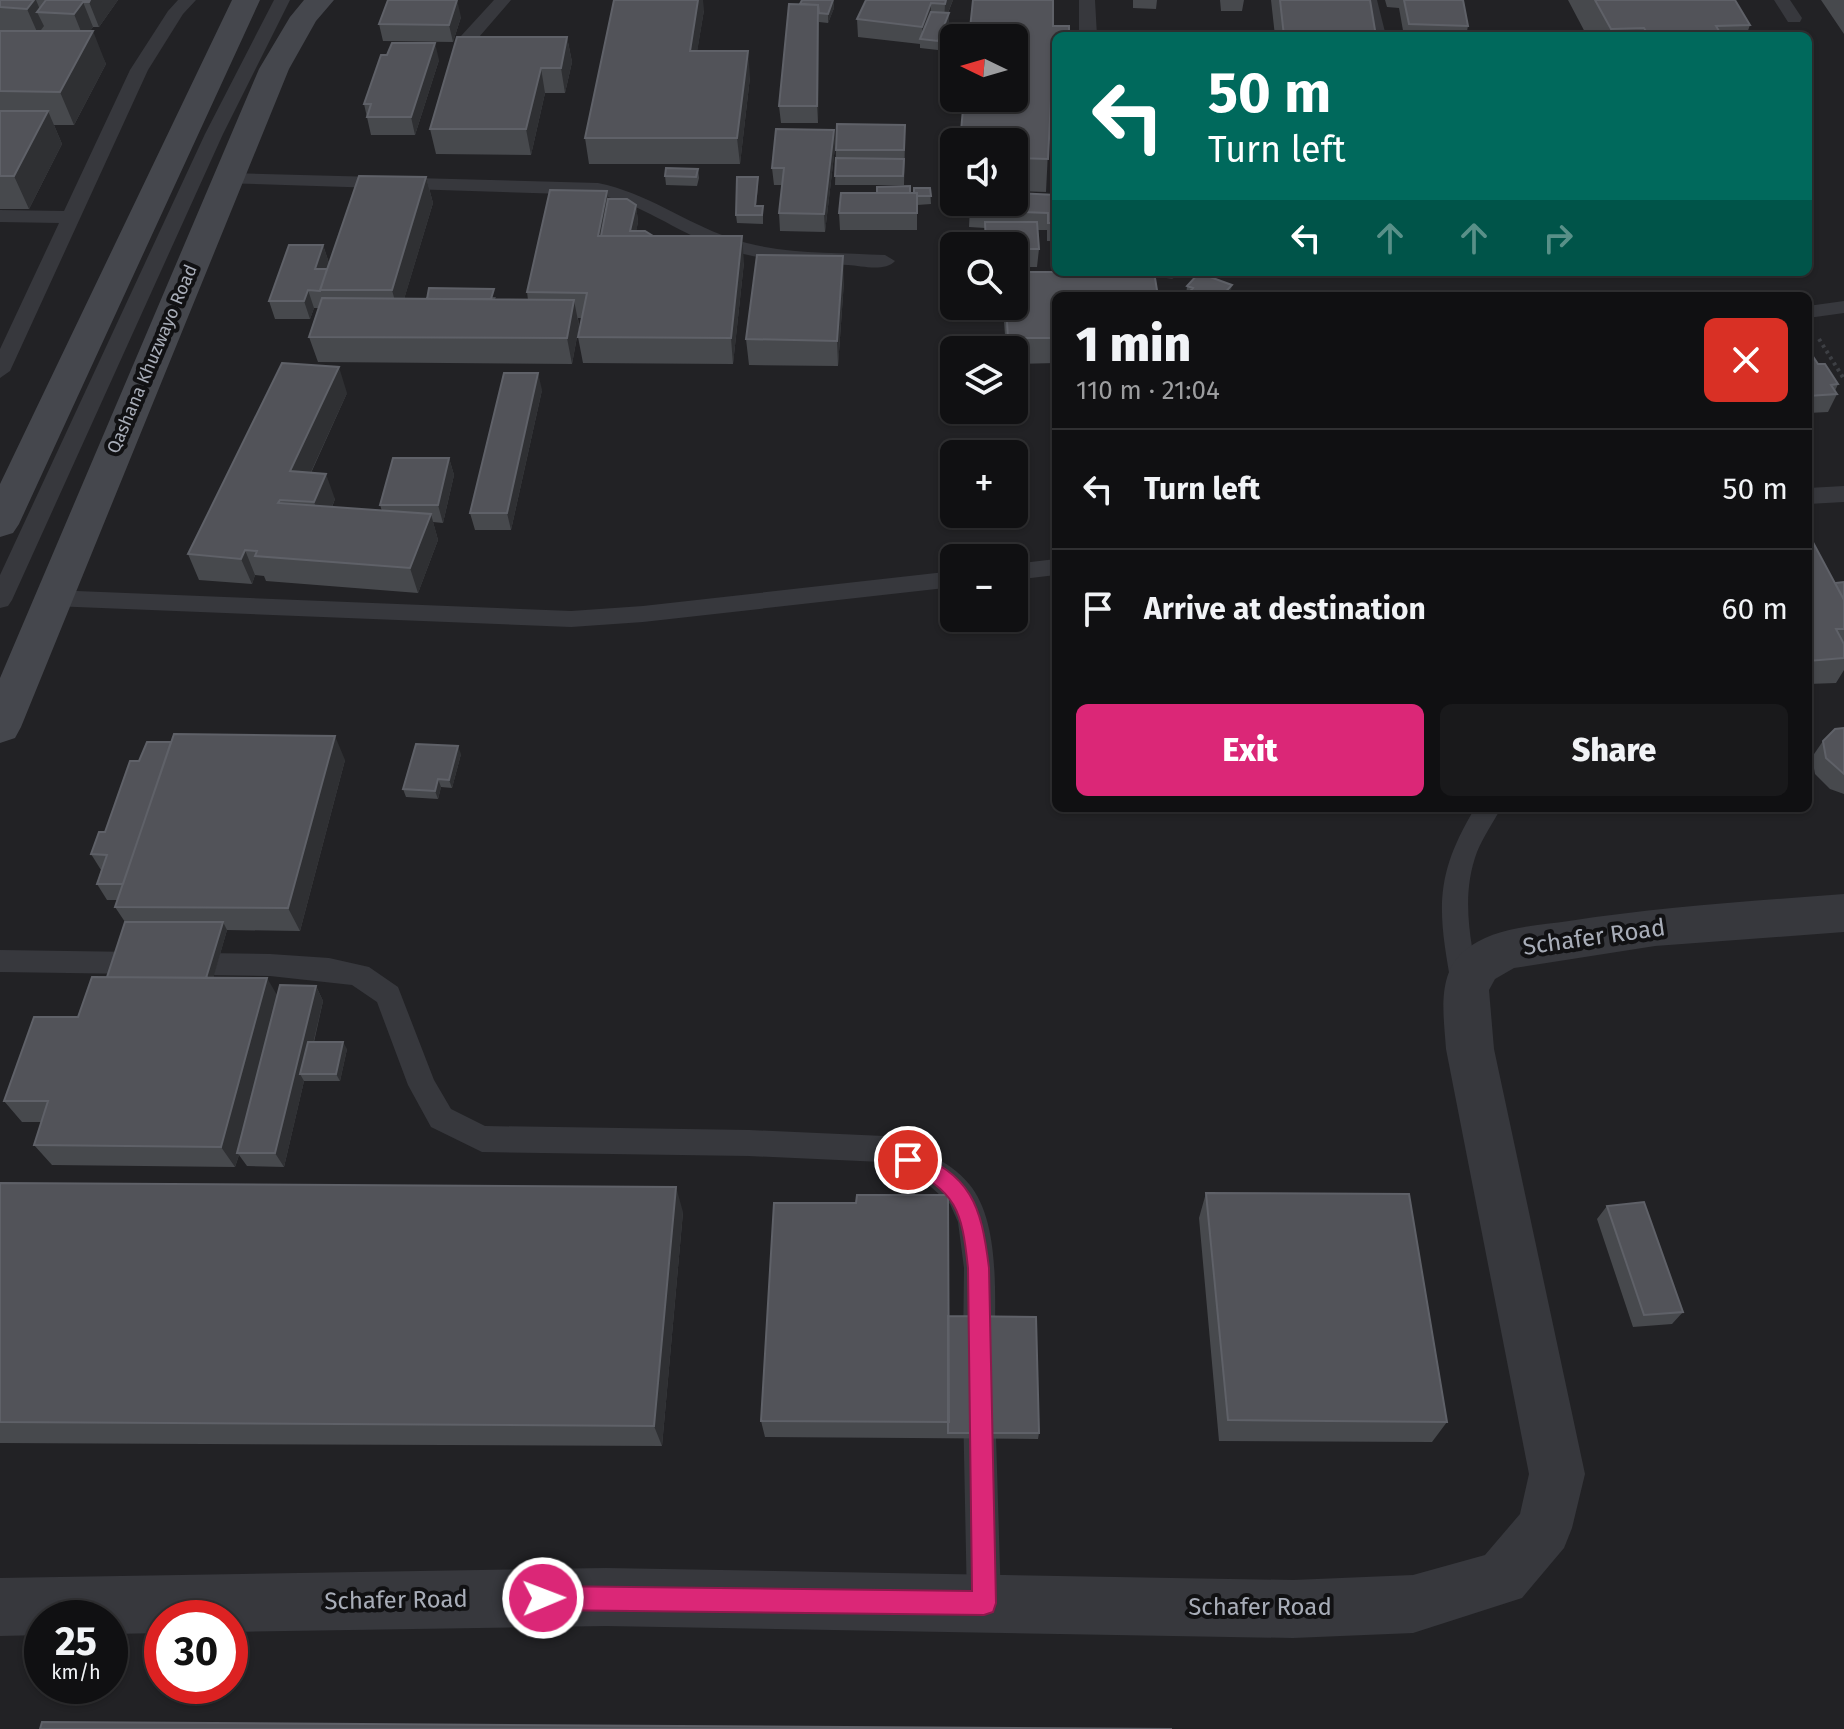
<!DOCTYPE html>
<html lang="en">
<head>
<meta charset="utf-8">
<style>
  :root { --surface:#101012; --page:#19191b; --text:#f1f3f6; --muted:#9c9d9f; --line:#303032; --accent:#db2777 }
  body { margin:0; font-family:"Fira Sans",sans-serif; background:var(--page); color:var(--text); height:100vh; display:flex; flex-direction:column; font-size:30px; white-space:nowrap }
  * { box-sizing:border-box; margin:0 }
  p { font-size:26px; color:var(--muted) }
  .icon { flex:none; width:44px; height:44px; fill:none; stroke:currentColor; stroke-width:2; stroke-linecap:round; stroke-linejoin:round }
  .map { position:relative; flex:1; overflow:hidden }
  .details { position:absolute; left:1052px; top:292px; width:760px; height:520px; display:flex; flex-direction:column; background:var(--surface); border-radius:12px; box-shadow:0 2px 6px #0004,0 0 0 2px var(--line) }
  .details>* { flex:none }
  .top-card { position:absolute; left:1052px; top:32px; width:760px; height:244px; border-radius:12px; box-shadow:0 2px 6px #0004,0 0 0 2px var(--line); background:#00695c; color:#fff; overflow:hidden }
  .needle { width:52px; rotate:275deg }
  .buttons { position:absolute; left:940px; top:24px; display:grid; gap:16px }
  .buttons a { display:grid; place-items:center; width:88px; height:88px; border-radius:12px; background:var(--surface); box-shadow:0 2px 6px #0004,0 0 0 2px var(--line); font-size:40px }
  .speed { position:absolute; left:24px; top:1600px; display:flex; gap:16px; font-size:40px; font-weight:700; text-align:center }
  .speed>* { display:grid; place-content:center; width:104px; height:104px; border-radius:50%; background:var(--surface); box-shadow:0 2px 6px #0004,0 0 0 2px var(--line); line-height:1 }
  .speed small { font-size:20px; font-weight:400 }
  .speed .limit { border:12px solid #d22; background:#fff; color:#111 }
  .pin { position:absolute; display:grid; place-items:center; width:68px; height:68px; color:#fff; margin:-34px; border:4px solid #fff; border-radius:50%; box-shadow:0 2px 8px #0007 }
  .me { position:absolute; width:88px; margin:-44px; rotate:89deg; stroke-linejoin:round; filter:drop-shadow(0 0 6px #0008) }
  .turn { display:flex; align-items:center; gap:28px; height:168px; padding:0 24px; font-size:36px }
  .turn .icon { width:104px; height:104px; stroke-width:2.5 }
  .turn b { display:block; font-size:56px; line-height:68px }
  .lanes { display:flex; align-items:center; height:76px; padding:0 24px; background:#0003; justify-content:center; gap:40px; direction:ltr }
  .lanes .off { opacity:.35 }
  .round { display:grid; place-items:center; flex:none; width:84px; height:84px; border-radius:12px; background:var(--page) }
  .headline { display:flex; align-items:center; justify-content:space-between; height:136px; padding:0 24px }
  h1 { font-size:48px; font-weight:800; line-height:60px }
  .primary-button { display:flex; gap:16px; margin-top:auto; padding:16px 24px }
  .primary-button a { flex:1; height:92px; border-radius:12px; background:var(--accent); color:#fff; font-size:32px; font-weight:800; line-height:92px; text-align:center }
  .primary-button a+a { background:var(--page); color:var(--text) }
  ul { padding:0; list-style:none }
  li { display:flex; align-items:center; gap:24px; height:120px; padding:0 24px; border-top:2px solid var(--line) }
  li div { flex:1 }
  li b { display:block; font-size:30px }
  li em { font-style:normal }
  .map>svg:first-child { display:block }
  .built { fill:#222225; fill-rule:evenodd }
  .lines { fill:none; stroke-linecap:round; stroke-linejoin:round }
  .path { stroke:#3d3f44; stroke-width:4; stroke-dasharray:3 4; stroke-linecap:butt }
  .service { fill:#37383d; fill-rule:evenodd }
  .minor { fill:#37383d; fill-rule:evenodd }
  .secondary { fill:#45474d; fill-rule:evenodd }
  .wall { fill:#47494d }
  .shaded-wall { fill:#2f3033 }
  .building { fill:#525359; stroke:#5f6168; stroke-width:2 }
  .route { fill:#db2777; stroke:#8e194d; stroke-width:2 }
  .labels { text-anchor:middle; dominant-baseline:central; stroke-width:8; stroke-linejoin:round; paint-order:stroke }
  .far-street-label { font-size:18px; fill:#a8adb8; stroke:#111113 }
  .near-street-label { font-size:24px; fill:#a8adb8; stroke:#111113 }
</style>
</head>
<body>
<div class="map">
<svg width="1844" height="1729" viewBox="0 0 1844 1729">
  <rect width="100%" height="100%" fill="#161618"/>
  <!-- built -->
  <path class="built" d="M0,0H1844V1729H0ZM1056,36H1808V272H1056ZM954,38H1014V98H954ZM954,142H1014V202H954ZM954,246H1014V306H954ZM1056,296H1808V808H1056ZM954,350H1014V410H954ZM954,454H1014V514H954ZM954,558H1014V618H954ZM42,1618H110V1686H42ZM162,1618H230V1686H162Z"/>
  <g class="lines">
    <!-- path -->
    <path class="path" d="M1819,339L1844,379"/>
    <!-- service -->
    <path class="service" d="M178,0H196L183,14L148,70L10,371L0,378V349L59,223L0,222V210L64,211L130,70L168,11Z
      M274,0H290L223,134L12,600L8,606L0,608V575L205,134Z
      M494,0H511L473,44H461L458,40L461,36Z
      M1079,0H1095L1097,36H1079Z
      M1361,0H1377L1386,36H1368Z
      M1774,0H1790L1802,18L1800,22H1788Z
      M228,173L598,183C647,193 684,222 730,238C779,255 834,252 885,255L895,261C885,272 862,266 848,265C804,263 758,261 716,246C675,231 641,203 598,195L221,183L219,179Z
      M1151,272H1181L1182,273L1172,279L1154,276Z
      M1844,301V313L1808,318V306Z
      M1844,486V502L1808,504V488Z
      M1056,559V575L1014,580V564Z
      M954,571V587L643,622L571,627L52,606L44,604L40,598L44,592L52,590L571,611L643,606Z
      M1475,808H1501C1493,823 1483,837 1477,852C1460,897 1471,944 1480,989L1476,997L1466,1001L1456,997L1452,989C1438,911 1433,878 1475,808Z
      M0,950L270,954L329,958L369,967L398,987L434,1080L451,1109L485,1126L749,1130L884,1136C913,1147 949,1159 969,1184C1002,1223 994,1304 995,1352L990,1363L979,1367L968,1363L963,1352L964,1268L958,1222L950,1204L922,1179L882,1162L749,1156L482,1152L431,1127L408,1085L377,1002L352,985L270,976L0,972Z
      M979,1387L990,1392L995,1403L1001,1603L996,1615L984,1620L972,1615L967,1603L963,1403L968,1392Z"/>
    <!-- minor -->
    <path class="minor" d="M1844,894V932L1655,946L1514,968L1495,979L1489,990L1494,1049L1585,1474L1572,1528L1564,1548L1522,1598L1413,1633L1293,1638L606,1626L230,1632V1618H162V1633L110,1634V1618H42V1635L0,1636V1578L606,1568L1293,1580L1413,1575L1485,1555L1520,1514L1529,1474L1446,1049C1444,1017 1436,975 1464,951C1492,927 1535,926 1569,921C1661,907 1752,901 1844,894Z"/>
    <!-- secondary -->
    <path class="secondary" d="M232,0H260L19,524L13,533L0,537V484Z
      M304,0H334L316,21L289,69L21,727L15,738L0,743V678L259,69L290,17Z"/>
  </g>
  <!-- wall -->
  <path class="wall" d="M0,0H118L99,27H93L90,31L106,64L74,125H54L62,144L29,209H0Z
    M833,0L834,8L828,23L819,22L818,123H781L779,106L800,4Z
    M866,0H953L948,13L949,22L938,50L920,48V44L858,37L857,19Z
    M1133,0H1157L1156,9L1133,8Z
    M1220,0H1244L1242,11H1221Z
    M1271,0H1370L1376,36H1275Z
    M1385,0H1463L1468,26L1466,36H1404L1399,8L1387,7Z
    M1568,0H1735L1750,25L1746,36H1587Z
    M1821,0H1844V34Z
    M704,10L697,51L750,77L740,164H589L585,138Z
    M461,17L453,42L383,41L379,24Z
    M1053,26L1056,36V111H1050L1046,192L1014,191V142Z
    M567,37L572,62L565,93H545L531,155L436,154L430,129Z
    M439,60L415,135H371L364,104Z
    M834,130L835,147L825,232L780,231L779,213L782,185H774L772,168Z
    M905,142L904,185H835L836,150Z
    M698,169L699,178L697,186L666,185L665,176Z
    M426,177L433,203L404,299L496,297L495,299L528,300L527,292L607,191L608,199L636,205L638,222L636,231L744,262L733,364L583,363L578,337L582,318H578L579,326L572,364L318,362L309,337L319,308H314L310,319H275L269,301L323,245L329,263Z
    M758,177V186L756,206H763V224L737,223L736,215Z
    M951,184H954V202H1014L1056,195V241H1047V230H1038L1039,249L1037,267H1025V272L1056,296V363L1014,364V350H1006L1003,306H1014V246H984L985,228L969,227L970,206L951,205Z
    M930,188L931,204L917,205V230H840L839,213Z
    M844,281L838,366L749,365L746,339Z
    M1187,286L1230,296H1186Z
    M1808,355L1838,384L1835,391L1837,394L1828,412L1808,413Z
    M542,390L511,530H475L470,513Z
    M347,393L311,473L335,499L332,507L382,511L380,505L449,458L454,475L443,523L433,522L438,540L418,593L266,581L264,576L255,575L252,584L199,580L188,554Z
    M1808,533L1835,583L1844,582V670L1836,683L1808,684Z
    M1844,728V794L1830,789L1815,774L1812,757L1823,741Z
    M461,754L452,788L441,787L438,799L406,797L403,789Z
    M345,760L300,931L227,930L213,978L277,996L316,986L323,1001L314,1042L347,1049L340,1081H304L284,1167L247,1166L239,1155L235,1167L52,1165L34,1145L42,1122H22L4,1101L78,1017L107,977L125,922L115,907L118,900H107L97,884L101,870L91,854L105,832Z
    M0,1183L683,1212L662,1446L0,1443Z
    M1206,1193L1447,1422L1432,1442L1219,1441L1199,1218Z
    M1607,1206L1683,1312L1672,1324L1633,1327L1597,1219Z
    M948,1316L1039,1433L1038,1439L765,1437L761,1421Z"/>
  <!-- shaded-wall -->
  <path class="shaded-wall" d="M34,0H36L41,12H37L44,26L38,34L27,9Z
    M90,0H118L99,27L89,2Z
    M457,0L461,17L453,42L449,25Z
    M698,0H703L704,10L693,77L690,51Z
    M833,0L834,8L828,23V14Z
    M946,0H953L944,22L945,4Z
    M83,2L93,27L84,39L74,14Z
    M931,3V20L922,40V27Z
    M818,5L819,22L818,123L817,106Z
    M949,13V22L938,50V41Z
    M93,31L106,64L74,125L60,92Z
    M567,37L572,62L565,93L561,68Z
    M435,43L439,60L415,135L411,117Z
    M748,51L750,77L740,164L737,138Z
    M541,68L545,93L531,155L526,129Z
    M48,111L62,144L29,209L14,176Z
    M834,130L835,147L825,232L824,214Z
    M426,177L433,203L399,316L392,290Z
    M758,177V186L755,215V206Z
    M607,191L611,216L599,244L598,236Z
    M636,205L638,222L634,244L630,231Z
    M742,236L744,262L733,364L731,338Z
    M323,245L329,263L321,287L315,269Z
    M843,256L844,281L838,366L837,341Z
    M1232,285L1230,296H1222Z
    M308,290L314,308L310,319L304,301Z
    M574,300L579,326L572,364L567,338Z
    M339,367L347,393L300,496L290,471Z
    M538,373L542,390L511,530L507,513Z
    M449,458L454,475L443,523L438,505Z
    M326,474L335,499L323,528L314,502Z
    M431,514L438,540L418,593L410,568Z
    M245,550L255,575L252,584L241,559Z
    M335,736L345,760L300,931L288,908Z
    M458,746L461,754L452,788L449,780Z
    M438,779L441,787L438,799L435,791Z
    M223,922L227,930L207,1000L202,992Z
    M267,978L280,1000L237,1153L239,1155L235,1167L221,1147Z
    M316,986L323,1001L306,1074H300L304,1081L284,1167L275,1153Z
    M343,1042L347,1049L340,1081L336,1074Z
    M676,1187L683,1212L662,1446L654,1426Z"/>
  <!-- building -->
  <path class="building" d="M0,0H34L27,9L0,7Z
    M46,0H90L89,2H83L74,14L37,12Z
    M388,0H457L449,25L379,24Z
    M614,0H698L690,51H748L737,138H585Z
    M802,0H833L828,14L819,13L818,5L800,4Z
    M866,0H946L945,4L931,3L922,27L857,19Z
    M973,0H1053V26H1069V36H1056V78H1052L1048,159L1014,158V142H960L964,98H1014V38H969Z
    M1280,0H1370L1376,36H1284Z
    M1404,0H1463L1468,26L1409,24Z
    M1595,0H1735L1750,25L1716,26L1722,36H1649L1644,28L1611,29Z
    M789,4L818,5L817,106H779Z
    M931,12L949,13L938,41L920,39Z
    M0,31H93L60,92L0,91Z
    M1409,32L1437,34L1438,36H1410Z
    M457,37H567L561,68H541L526,129H430Z
    M392,43H435L411,117H367L371,104H364L381,55H387Z
    M0,111H48L14,176H0Z
    M837,124L905,125L904,150H836Z
    M776,129L834,130L824,214L779,213L784,168H772Z
    M836,158L904,159L903,176H835Z
    M666,168L698,169L696,177L665,176Z
    M359,176L426,177L392,290H320Z
    M737,177H758L755,206H763L762,215H736Z
    M951,184H954V197H951Z
    M910,186V193H877V187Z
    M914,188H930L931,196H917V193H914Z
    M550,190L607,191L598,236H742L731,338L578,337L587,293L527,292Z
    M841,193H917V213H839Z
    M1014,193L1056,195V223H1048V213L970,210V202H1014Z
    M608,199H627L636,205L630,231H645L653,236H601Z
    M985,222H1037L1039,249H1024L1025,272H1014V246H986Z
    M289,245H323L315,269H327L320,291L308,290L304,301H269Z
    M757,255L843,256L837,341L746,339Z
    M1014,272H1154L1158,296H1056V338H1008L1006,306H1014Z
    M1199,273L1232,285L1222,296H1186L1193,288L1187,286Z
    M429,288L494,289L491,299H427Z
    M322,298L574,300L567,338L309,337Z
    M1808,355H1812L1818,364H1825L1838,384L1831,385L1837,394L1808,396Z
    M282,363L339,367L290,471L326,474L314,502L280,500L278,503L431,514L410,568L255,556L257,551L245,550L241,559L188,554Z
    M504,373H538L507,513H470Z
    M393,458H449L438,505H380Z
    M1808,533L1844,600V629H1836L1844,644V658L1808,661Z
    M1844,582V600L1835,583Z
    M1844,728V774L1826,758L1823,741L1835,729Z
    M174,734L335,736L288,908L115,907Z
    M147,742H171L123,884H97L107,855L91,854L99,832H105L130,761H139Z
    M416,744L458,746L449,780L438,779L435,791L403,789Z
    M125,922H223L206,978L107,977Z
    M92,977L267,978L221,1147L34,1145L48,1101H4L34,1017H78Z
    M280,985L316,986L275,1153H237Z
    M308,1042H343L336,1074H300Z
    M0,1183L676,1187L654,1426L0,1422Z
    M1206,1193L1409,1194L1447,1422L1228,1420Z
    M857,1195H948L949,1422L761,1421L774,1203H856Z
    M1644,1202L1683,1312L1644,1315L1607,1206Z
    M948,1316L1036,1317L1039,1433H948Z
    M42,1722L1172,1729H40Z"/>
  <!-- route -->
  <path class="route" d="M908,1150C972,1175 981,1204 989,1268L996,1603L993,1612L984,1615L543,1610L534,1606L531,1598L534,1590L543,1586L972,1591L968,1268C962,1211 957,1190 901,1166L898,1160L901,1153Z"/>
  <g class="labels">
    <!-- far-street labels -->
    <g class="far-street-label">
      <text transform="translate(152 359) rotate(-67)">Qashana Khuzwayo Road</text>
    </g>
    <!-- near-street labels -->
    <g class="near-street-label">
      <text transform="translate(1594 937) rotate(-8)">Schafer Road</text>
      <text transform="translate(396 1600) rotate(-1)">Schafer Road</text>
      <text x="1260" y="1607">Schafer Road</text>
    </g>
  </g>
</svg>
<div class="buttons">
<a><svg class="needle" viewBox="-14 -14 28 28"><path d="M0-13l5 13h-10z" fill="#e53935"/><path d="M0 13l5-13h-10z" fill="#9c9d9f"/></svg></a>
<a><svg class="icon" aria-label="sound" viewBox="0 0 24 24"><path d="M4 9h4l5-4v14l-5-4H4zM17 9q2 3 0 6"/></svg></a>
<a><svg class="icon" aria-label="search" viewBox="0 0 24 24"><circle cx="10" cy="10" r="6"/><path d="M15 15l6 6"/></svg></a>
<a><svg class="icon" aria-label="layers" viewBox="0 0 24 24"><path d="M12 4l9 5-9 5-9-5zM3 14l9 5 9-5"/></svg></a>
<a>+</a>
<a>−</a>
</div>
<div class="speed"><div>25<small>km/h</small></div><div class="limit">30</div></div>
<div class="pin" style="left:908px;top:1160px;background:#d93025"><svg class="icon" aria-label="arrive" viewBox="0 0 24 24"><path d="M6 21V4h12l-3 4 3 4H6"/></svg></div>
<svg class="me" style="left:543px;top:1598px" viewBox="-20 -20 40 40"><circle r="17" fill="#db2777" stroke="#fff" stroke-width="3"/><path d="M0-11L8 9 0 5-8 9z" fill="#fff"/></svg>
<div class="top-card">
<div class="turn"><svg class="icon" aria-label="left" viewBox="0 0 24 24"><path d="M17 20v-9H6M10 6l-5 5 5 5"/></svg><div><b>50 m</b>Turn left</div></div>
<div class="lanes"><svg class="icon" aria-label="left" viewBox="0 0 24 24"><path d="M17 20v-9H6M10 6l-5 5 5 5"/></svg><svg class="icon off" aria-label="ahead" viewBox="0 0 24 24"><path d="M12 20V5M6 11l6-6 6 6"/></svg><svg class="icon off" aria-label="ahead" viewBox="0 0 24 24"><path d="M12 20V5M6 11l6-6 6 6"/></svg><svg class="icon off" aria-label="right" viewBox="0 0 24 24"><path d="M7 20v-9h11M14 6l5 5-5 5"/></svg></div>
</div>
<section class="details">
<div class="headline"><div><h1>1 min</h1><p>110 m · 21:04</p></div><a class="round" style="background:#d93025;color:#fff"><svg class="icon" aria-label="close" viewBox="0 0 24 24"><path d="M6 6l12 12M18 6L6 18"/></svg></a></div>
<ul>
<li><svg class="icon" aria-label="left" viewBox="0 0 24 24"><path d="M17 20v-9H6M10 6l-5 5 5 5"/></svg><div><b>Turn left</b></div><em>50 m</em></li>
<li><svg class="icon" aria-label="arrive" viewBox="0 0 24 24"><path d="M6 21V4h12l-3 4 3 4H6"/></svg><div><b>Arrive at destination</b></div><em>60 m</em></li>
</ul>
<div class="primary-button"><a>Exit</a><a>Share</a></div>
</section>
</div>
</body>
</html>
